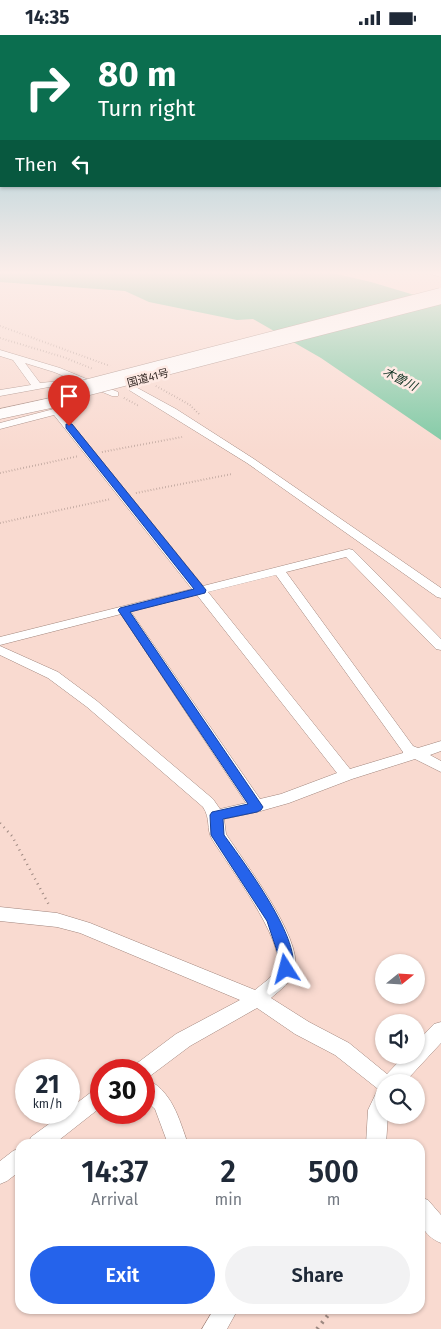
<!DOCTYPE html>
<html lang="en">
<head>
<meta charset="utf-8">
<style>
  :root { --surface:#fff; --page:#f2f2f3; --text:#1f2937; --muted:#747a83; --accent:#2563eb }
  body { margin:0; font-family:"Fira Sans","Noto Sans JP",sans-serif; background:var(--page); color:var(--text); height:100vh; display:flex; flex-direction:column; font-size:19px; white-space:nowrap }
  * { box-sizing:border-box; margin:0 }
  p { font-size:16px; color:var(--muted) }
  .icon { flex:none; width:28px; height:28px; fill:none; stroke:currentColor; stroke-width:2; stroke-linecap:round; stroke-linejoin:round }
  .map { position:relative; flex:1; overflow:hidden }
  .side { position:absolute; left:15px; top:1104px; width:410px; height:175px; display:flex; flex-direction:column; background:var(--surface); border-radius:15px; box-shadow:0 1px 4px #0004 }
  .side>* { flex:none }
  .banner { position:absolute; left:0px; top:0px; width:441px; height:152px; box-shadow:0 1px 4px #0004; background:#0b6e4f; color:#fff; overflow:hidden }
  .needle { width:32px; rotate:72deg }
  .controls { position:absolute; left:375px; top:919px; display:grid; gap:10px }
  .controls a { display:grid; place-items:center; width:50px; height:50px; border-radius:50%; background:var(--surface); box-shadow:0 1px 4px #0004; font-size:25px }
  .speed { position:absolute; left:15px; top:1024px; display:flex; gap:10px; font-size:25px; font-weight:700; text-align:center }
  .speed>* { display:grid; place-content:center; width:65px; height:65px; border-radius:50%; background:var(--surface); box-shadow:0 1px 4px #0004; line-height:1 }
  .speed small { font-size:12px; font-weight:400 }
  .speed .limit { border:8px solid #d22; background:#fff; color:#111 }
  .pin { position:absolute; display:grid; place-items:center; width:42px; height:42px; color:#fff; margin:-51px -21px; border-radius:50% 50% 50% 0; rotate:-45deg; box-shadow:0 0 5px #0007 }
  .pin .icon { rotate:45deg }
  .me { position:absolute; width:55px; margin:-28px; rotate:351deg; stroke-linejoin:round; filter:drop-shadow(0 0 4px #0008) }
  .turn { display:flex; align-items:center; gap:18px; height:105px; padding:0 15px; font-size:22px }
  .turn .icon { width:65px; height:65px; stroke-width:2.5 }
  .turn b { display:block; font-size:35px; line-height:42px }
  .then { display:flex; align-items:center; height:48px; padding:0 15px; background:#0003; gap:10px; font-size:19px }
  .eta { display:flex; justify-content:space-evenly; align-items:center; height:85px; text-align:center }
  .eta b { font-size:30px; font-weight:600; line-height:35px }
  .button { display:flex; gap:10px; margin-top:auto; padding:10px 15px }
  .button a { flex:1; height:58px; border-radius:30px; background:var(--accent); color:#fff; font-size:20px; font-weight:600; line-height:58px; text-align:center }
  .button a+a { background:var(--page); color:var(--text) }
  .status { display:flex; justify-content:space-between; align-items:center; height:35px; padding:0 25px; background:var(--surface); direction:ltr }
  .status svg { height:14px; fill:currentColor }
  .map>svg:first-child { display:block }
  .water { fill:#7dc9a3 }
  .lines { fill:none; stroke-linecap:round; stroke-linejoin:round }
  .street-casing { stroke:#a1857c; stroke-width:1 }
  .highway-casing { stroke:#a1857c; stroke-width:1 }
  .path-far2 { stroke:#9d8880; stroke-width:2; stroke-dasharray:0.5 2.5; stroke-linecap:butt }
  .path-far1 { stroke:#9d8880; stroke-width:2.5; stroke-dasharray:1 4.5; stroke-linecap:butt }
  .path { stroke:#9d8880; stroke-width:4; stroke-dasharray:2 5.5; stroke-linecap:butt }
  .street { fill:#fff; fill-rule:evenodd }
  .highway { fill:#fff; fill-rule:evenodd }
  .highway-bridge-casing { stroke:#a1857c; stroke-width:17; stroke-linecap:butt }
  .highway-bridge { stroke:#fff; stroke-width:16 }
  .route { fill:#2563eb; stroke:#184099 }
  .labels { text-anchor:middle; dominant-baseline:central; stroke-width:5; stroke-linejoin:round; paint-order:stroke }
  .far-street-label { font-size:11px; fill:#332824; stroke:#feeae4 }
  .far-water-label { font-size:12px; font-style:italic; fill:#123525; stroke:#feeae4 }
</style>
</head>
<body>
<div class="status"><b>14:35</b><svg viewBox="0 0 49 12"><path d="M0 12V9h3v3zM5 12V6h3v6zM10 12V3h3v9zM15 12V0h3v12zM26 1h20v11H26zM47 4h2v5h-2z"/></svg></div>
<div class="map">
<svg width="441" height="1294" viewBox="0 0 441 1294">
  <rect width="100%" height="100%" fill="#f9dad0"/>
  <!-- water -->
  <path class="water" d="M0,236H324L371,247L441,268V405L321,323L253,284L237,285L149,267L125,256L0,247Z"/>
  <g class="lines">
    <!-- street casing -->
    <g class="street-casing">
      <path id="street" d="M426,236L441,237V242L427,238Z
        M0,315L60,333L118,357V361H112L54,337L25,328L40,348L61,346L63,348L58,351L77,365V374L63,378L203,551L349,514L353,515L441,604V615L436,614L346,522L286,537L413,711L418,713L441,706V716L430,720L441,726V737L415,724L352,744L289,768L257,777L224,784L226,799C244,827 302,902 295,934C293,946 279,956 271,963L309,987L349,1008L387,1039L405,1020H416V1008L434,989L441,987V1008L404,1048H384V1080H388L386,1109H366L368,1075L378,1054L335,1020L295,999L257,973L190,1011L150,1041L144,1043V1035H133L136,1029L176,999L240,965L80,898L57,892L0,886V872L57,878L90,888L255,955C262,949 273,942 277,933C286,906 227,829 212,804C206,794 211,784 203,772L87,672L48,643L0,620V611L58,637L97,666L213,764L220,774L246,768L121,579L0,610V602L192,554L54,380L0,394V388L69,370V368L49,352L0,361V355L31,350L13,325L0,321ZM276,540L403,717V718L350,734L208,557ZM197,560L337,738L281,759L260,764L131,577Z
        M132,350L176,374L254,424L441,553V563L437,562L247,428L129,355V351Z
        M144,1043C172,1054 179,1084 188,1109H168L155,1074L144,1064Z
        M101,1052V1072L54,1109H28L31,1102L64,1078H69V1074L94,1055Z
        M20,1113V1136L7,1146L0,1149V1126L13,1116Z
        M420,1162L428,1165L441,1180V1208C418,1198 420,1183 420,1162Z
        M214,1274H238L227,1294H202Z"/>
    </g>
    <!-- highway casing -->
    <g class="highway-casing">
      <path id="highway" d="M64,360L70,361L73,365L70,369L0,384V374Z"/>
    </g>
    <!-- path-far2 -->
    <path class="path-far2" d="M0,291L110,331
      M0,303L63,322L93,334
      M156,351L190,370L199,379
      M124,363L139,371
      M102,417L182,402
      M0,438L79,421
      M136,458L232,439
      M0,488L111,464"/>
    <!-- path-far1 -->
    <path class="path-far1" d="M0,788L12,801L49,870"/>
    <!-- path -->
    <path class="path" d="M317,1294L333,1274"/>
    <!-- street -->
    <use href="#street" class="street"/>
    <!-- highway -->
    <use href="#highway" class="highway"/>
    <!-- highway-bridge casing -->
    <g class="highway-bridge-casing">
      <path id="highway-bridge" d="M58,360L441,261"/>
    </g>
    <!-- highway-bridge -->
    <use href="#highway-bridge" class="highway-bridge"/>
  </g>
  <!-- sky -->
  <linearGradient id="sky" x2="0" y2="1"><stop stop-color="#7dbccc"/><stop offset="0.57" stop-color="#fceeea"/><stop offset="1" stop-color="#fceeea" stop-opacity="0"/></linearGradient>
  <rect width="441" height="417" fill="url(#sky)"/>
  <!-- route -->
  <path class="route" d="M66,389H72L206,555L205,558L130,577L263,772L261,775L257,777L223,784L224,800C242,825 306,909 291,938L286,940L281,938L278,934V919L267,886L211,800L210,780L212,777L248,769L118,575L120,573L194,554L66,393Z"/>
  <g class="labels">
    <!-- far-street labels -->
    <g class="far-street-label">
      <text transform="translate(148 343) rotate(-15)">国道41号</text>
    </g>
    <!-- far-water labels -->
    <g class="far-water-label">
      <text transform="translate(400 344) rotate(28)">木曽川</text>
    </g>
  </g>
</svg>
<div class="controls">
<a><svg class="needle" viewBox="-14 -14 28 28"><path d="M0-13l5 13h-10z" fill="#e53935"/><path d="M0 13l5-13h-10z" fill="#747a83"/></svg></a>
<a><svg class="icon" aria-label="sound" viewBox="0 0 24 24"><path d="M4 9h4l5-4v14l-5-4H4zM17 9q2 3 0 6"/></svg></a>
<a><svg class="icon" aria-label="search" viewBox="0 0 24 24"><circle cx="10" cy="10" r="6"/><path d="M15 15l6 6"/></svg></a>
</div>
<div class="speed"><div>21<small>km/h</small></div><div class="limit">30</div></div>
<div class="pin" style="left:69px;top:391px;background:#d93025"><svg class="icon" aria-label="arrive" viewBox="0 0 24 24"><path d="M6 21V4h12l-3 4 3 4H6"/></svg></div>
<svg class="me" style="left:286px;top:934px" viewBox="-20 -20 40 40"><path d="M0-17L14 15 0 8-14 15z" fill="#2563eb" stroke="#fff" stroke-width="4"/></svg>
<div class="banner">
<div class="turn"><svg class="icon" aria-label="right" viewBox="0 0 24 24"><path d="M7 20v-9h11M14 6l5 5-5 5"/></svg><div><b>80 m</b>Turn right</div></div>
<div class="then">Then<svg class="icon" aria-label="left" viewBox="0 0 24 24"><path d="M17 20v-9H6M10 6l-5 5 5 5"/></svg></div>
</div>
<section class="side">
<div class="eta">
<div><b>14:37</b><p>Arrival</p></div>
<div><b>2</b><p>min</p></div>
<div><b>500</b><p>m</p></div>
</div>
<div class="button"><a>Exit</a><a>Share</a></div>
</section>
</div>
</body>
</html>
